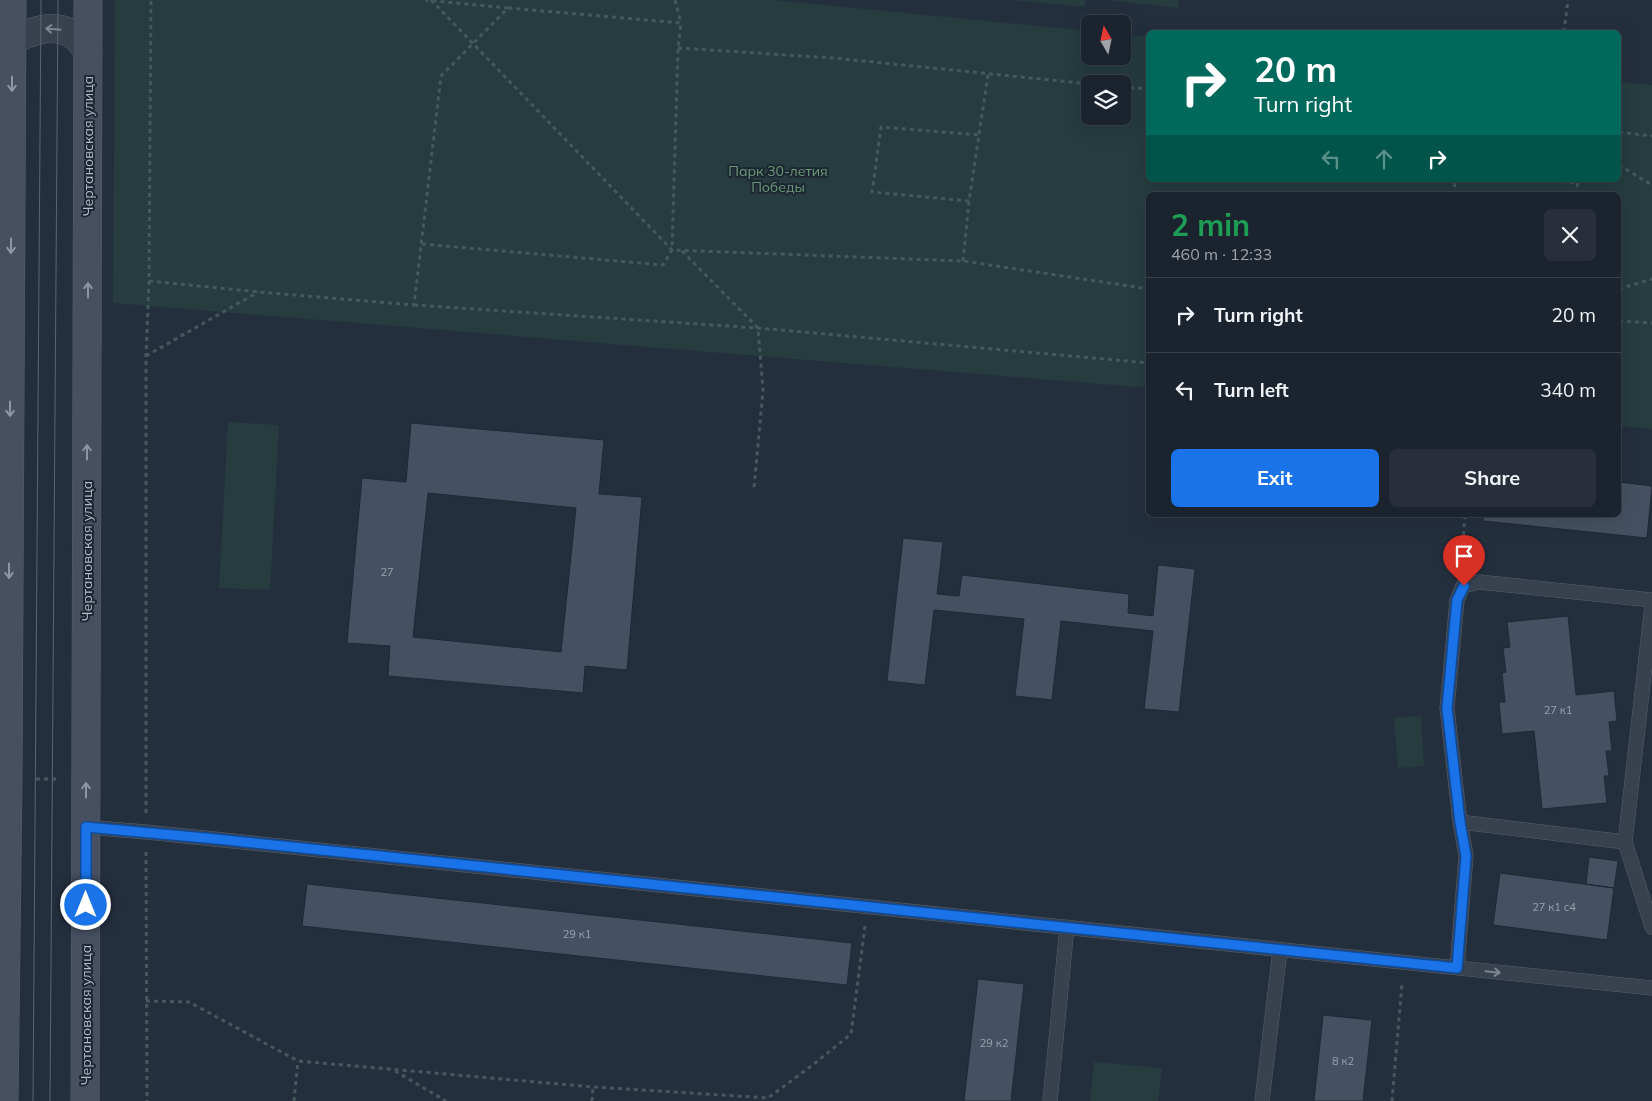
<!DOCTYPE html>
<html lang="en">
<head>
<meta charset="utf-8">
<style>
  :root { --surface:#1b232e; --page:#282f3a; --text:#f1f3f6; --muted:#a0a4aa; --line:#39404a; --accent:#1a73e8 }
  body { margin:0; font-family:Mulish,sans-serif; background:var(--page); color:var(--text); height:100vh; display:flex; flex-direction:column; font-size:19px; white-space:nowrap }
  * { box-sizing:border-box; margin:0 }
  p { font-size:16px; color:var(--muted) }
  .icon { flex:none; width:28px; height:28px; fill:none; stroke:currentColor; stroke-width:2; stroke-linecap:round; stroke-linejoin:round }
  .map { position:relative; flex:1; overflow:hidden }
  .side { position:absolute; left:1146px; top:192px; width:475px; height:325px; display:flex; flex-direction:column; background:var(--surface); border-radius:8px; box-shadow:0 5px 20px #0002,0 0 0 1px var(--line) }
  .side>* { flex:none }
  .top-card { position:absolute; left:1146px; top:30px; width:475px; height:152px; border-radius:8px; box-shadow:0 5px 20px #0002,0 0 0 1px var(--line); background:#00695c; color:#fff; overflow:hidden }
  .needle { width:32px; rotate:351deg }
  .tools { position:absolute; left:1081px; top:15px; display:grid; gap:10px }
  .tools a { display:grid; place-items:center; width:50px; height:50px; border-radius:8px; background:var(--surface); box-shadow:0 5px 20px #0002,0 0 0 1px var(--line); font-size:25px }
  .pin { position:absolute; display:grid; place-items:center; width:42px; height:42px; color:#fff; margin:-51px -21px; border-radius:50% 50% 50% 0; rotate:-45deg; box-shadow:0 0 5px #0007 }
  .pin .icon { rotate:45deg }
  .me { position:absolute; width:55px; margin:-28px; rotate:0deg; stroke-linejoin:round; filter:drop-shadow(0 0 4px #0008) }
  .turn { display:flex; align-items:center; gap:18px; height:105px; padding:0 25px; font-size:22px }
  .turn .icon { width:65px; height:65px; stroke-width:2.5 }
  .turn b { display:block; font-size:35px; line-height:42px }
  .lanes { display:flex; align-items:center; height:48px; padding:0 25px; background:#0003; justify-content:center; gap:25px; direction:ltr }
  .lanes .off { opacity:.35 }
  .round { display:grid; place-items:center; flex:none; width:52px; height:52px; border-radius:8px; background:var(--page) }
  .head { display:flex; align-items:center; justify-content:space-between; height:85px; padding:0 25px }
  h1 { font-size:30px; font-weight:700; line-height:38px; color:#1e9e55 }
  .button { display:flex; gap:10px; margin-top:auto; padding:10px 25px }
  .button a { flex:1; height:58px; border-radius:8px; background:var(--accent); color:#fff; font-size:20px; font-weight:700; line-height:58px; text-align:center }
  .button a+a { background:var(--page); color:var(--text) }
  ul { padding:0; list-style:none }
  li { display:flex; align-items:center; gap:15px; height:75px; padding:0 25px; border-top:1px solid var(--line) }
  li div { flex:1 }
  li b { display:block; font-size:19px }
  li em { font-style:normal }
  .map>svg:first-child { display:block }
  .green { fill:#263c3f; fill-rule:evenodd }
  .building { fill:#455162; stroke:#1f2835; fill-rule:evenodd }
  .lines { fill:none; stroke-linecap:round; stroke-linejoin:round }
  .service-casing { stroke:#565f6c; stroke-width:15 }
  .minor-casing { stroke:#565f6c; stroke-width:29 }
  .secondary-casing { stroke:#565f6c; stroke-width:29 }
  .path { stroke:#44595c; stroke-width:3; stroke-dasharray:4 4; stroke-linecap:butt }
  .service { stroke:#38414e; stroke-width:14 }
  .minor { stroke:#38414e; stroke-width:28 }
  .secondary { stroke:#465061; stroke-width:28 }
  .tram { stroke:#5a6575; stroke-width:1 }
  .oneway { stroke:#7c8592 }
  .oneway2 { stroke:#8e96a5 }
  .route-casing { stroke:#114b97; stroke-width:12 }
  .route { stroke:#1a73e8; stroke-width:9 }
  .labels { text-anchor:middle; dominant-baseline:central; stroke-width:4; stroke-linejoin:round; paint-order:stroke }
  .number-label { font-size:11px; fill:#98a1af }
  .street-label { font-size:14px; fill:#b4bcc9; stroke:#1d2633 }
  .park-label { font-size:14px; fill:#6b9a76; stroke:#1d2633 }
</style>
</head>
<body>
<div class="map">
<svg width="1652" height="1101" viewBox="0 0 1652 1101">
  <rect width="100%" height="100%" fill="#242f3e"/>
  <!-- green -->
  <path class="green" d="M115,0H774L1090,31V56H1122L1123,34L1149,37V180H1619V82L1652,85V429L1619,426V195H1149V388L113,303ZM1090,84H1122V116H1090Z
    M1013,0H1086L1085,7Z
    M1107,0H1179L1178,8Z
    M228,422L279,425L270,590L219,588Z
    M1421,716L1424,766L1398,768L1394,718Z
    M1094,1062L1162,1068L1158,1101H1090Z"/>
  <!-- building -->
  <path class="building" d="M411,423L604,440L599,494L642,497L627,670L585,666L583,693L388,676L390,646L347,643L362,478L406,482ZM428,493L576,508L561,652L413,637Z
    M1619,482L1652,486L1647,538L1483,521V515H1619Z
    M903,538L943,542L937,594L959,596L962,575L1129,594L1128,613L1153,616L1158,565L1195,569L1179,712L1144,709L1153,631L1061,621L1052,700L1015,696L1024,619L934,610L925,685L887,681Z
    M1568,616L1576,695L1614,691L1617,721L1609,722L1612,751H1606L1609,776H1604L1607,803L1542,809L1534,731L1502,734L1499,702H1505L1502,673L1506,672L1503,648L1510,647L1507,622Z
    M1589,857L1618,861L1614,888L1586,884Z
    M1500,873L1614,888L1607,940L1493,925Z
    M307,884L852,943L847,985L302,926Z
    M978,979L1024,984L1011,1101H964Z
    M1323,1015L1372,1020L1363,1101H1314Z"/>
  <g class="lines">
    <!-- service casing -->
    <g class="service-casing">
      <path id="service" d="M1652,605L1625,842L1652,927
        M86,827L146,832L1652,988
        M1625,842L1460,822L1447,708L1457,600L1463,586L1479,582L1652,600
        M1457,968L1466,856L1460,822
        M1050,1101L1067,927
        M1262,1101L1280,950"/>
    </g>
    <!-- minor casing -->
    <g class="minor-casing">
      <path id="minor" d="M12,40C32,32 51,22 72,34C79,38 84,46 88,52"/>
    </g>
    <!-- secondary casing -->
    <g class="secondary-casing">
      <path id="secondary" d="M4,1101L8,778L12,0
        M85,1101L88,0"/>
    </g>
    <!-- path -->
    <path class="path" d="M431,0L672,250L963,261L1149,289
      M675,0L681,23
      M1564,32L1568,0
      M678,48L834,58L1090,84
      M1122,87L1149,89
      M1619,132L1652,136
      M1619,165L1652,185
      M1546,180L1577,183
      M1454,195L1455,180
      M1576,195L1578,180
      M969,201L872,192L881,127L979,135
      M422,244L663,265L672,250L678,48L681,23L508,8
      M682,251L758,328L763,390L754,488
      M963,261L969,201L988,75
      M149,281L259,292L414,305L441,76L508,8L425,0
      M1619,289L1652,279
      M414,305L758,328L1149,363
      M1619,321L1652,323
      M146,356L258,292
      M1461,567L1465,515
      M36,779H59
      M146,813V357L149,281L151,0
      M146,852L147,1101
      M146,1001L189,1002L298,1061L593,1087L768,1098L810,1067L851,1034L865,926
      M395,1071L446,1101
      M294,1101L298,1061
      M592,1101L593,1087
      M1392,1101L1402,983"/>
    <!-- service -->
    <use href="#service" class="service"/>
    <!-- minor -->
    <use href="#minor" class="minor"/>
    <!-- secondary -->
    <use href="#secondary" class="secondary"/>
    <!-- tram -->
    <path class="tram" d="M33,1101L41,0
      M50,1101L58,0"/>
  </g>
  <!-- one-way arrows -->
  <defs><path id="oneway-shaft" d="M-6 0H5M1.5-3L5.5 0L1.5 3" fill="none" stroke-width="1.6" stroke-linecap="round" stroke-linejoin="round" transform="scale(1.25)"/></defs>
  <g class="oneway">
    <use href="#oneway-shaft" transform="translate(53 29) rotate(-175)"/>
    <use href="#oneway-shaft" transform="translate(1493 972) rotate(6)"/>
  </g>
  <g class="oneway2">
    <use href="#oneway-shaft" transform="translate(12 84) rotate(90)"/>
    <use href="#oneway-shaft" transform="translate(11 246) rotate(90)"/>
    <use href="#oneway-shaft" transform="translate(88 290) rotate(-90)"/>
    <use href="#oneway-shaft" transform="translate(10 409) rotate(90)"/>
    <use href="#oneway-shaft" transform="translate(87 452) rotate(-90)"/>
    <use href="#oneway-shaft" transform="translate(9 571) rotate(90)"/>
    <use href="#oneway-shaft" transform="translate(86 790) rotate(-90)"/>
  </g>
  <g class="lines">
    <!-- route casing -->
    <g class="route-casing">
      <path id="route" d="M86,905V827L216,839L1457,968L1466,856L1460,822L1447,708L1457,600L1464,586"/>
    </g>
    <!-- route -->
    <use href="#route" class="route"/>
  </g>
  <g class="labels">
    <!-- number labels -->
    <g class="number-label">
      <text x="387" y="572">27</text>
      <text x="1558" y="710">27 к1</text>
      <text x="1554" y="907">27 к1 с4</text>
      <text x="577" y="934">29 к1</text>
      <text x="994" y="1043">29 к2</text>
      <text x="1343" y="1061">8 к2</text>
    </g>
    <!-- street labels -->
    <g class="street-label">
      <text transform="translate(88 146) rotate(-90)">Чертановская улица</text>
      <text transform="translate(87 551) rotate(-90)">Чертановская улица</text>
      <text transform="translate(86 1015) rotate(-90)">Чертановская улица</text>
    </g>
    <!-- park labels -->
    <g class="park-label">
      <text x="778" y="171">Парк 30-летия<tspan x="778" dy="16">Победы</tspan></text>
    </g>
  </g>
</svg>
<div class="tools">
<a><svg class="needle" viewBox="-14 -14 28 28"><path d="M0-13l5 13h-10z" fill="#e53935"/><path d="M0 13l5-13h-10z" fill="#a0a4aa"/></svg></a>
<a><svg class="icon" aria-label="layers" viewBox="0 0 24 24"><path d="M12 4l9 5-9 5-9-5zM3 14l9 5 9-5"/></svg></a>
</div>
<div class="pin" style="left:1464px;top:586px;background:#d93025"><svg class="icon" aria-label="arrive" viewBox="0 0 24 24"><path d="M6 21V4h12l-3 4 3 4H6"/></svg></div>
<svg class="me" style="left:86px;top:905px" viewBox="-20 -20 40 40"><circle r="17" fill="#1a73e8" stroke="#fff" stroke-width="3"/><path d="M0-11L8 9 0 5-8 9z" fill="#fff"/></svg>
<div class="top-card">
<div class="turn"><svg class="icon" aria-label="right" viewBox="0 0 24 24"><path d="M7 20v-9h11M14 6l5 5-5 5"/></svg><div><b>20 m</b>Turn right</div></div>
<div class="lanes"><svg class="icon off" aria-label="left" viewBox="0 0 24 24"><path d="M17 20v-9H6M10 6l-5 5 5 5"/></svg><svg class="icon off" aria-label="ahead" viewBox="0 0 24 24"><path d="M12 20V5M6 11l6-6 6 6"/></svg><svg class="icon" aria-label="right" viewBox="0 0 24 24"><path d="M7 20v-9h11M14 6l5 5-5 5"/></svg></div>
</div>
<section class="side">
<div class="head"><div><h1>2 min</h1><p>460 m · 12:33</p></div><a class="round"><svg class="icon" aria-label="close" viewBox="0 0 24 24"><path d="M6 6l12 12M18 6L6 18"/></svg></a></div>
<ul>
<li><svg class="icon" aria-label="right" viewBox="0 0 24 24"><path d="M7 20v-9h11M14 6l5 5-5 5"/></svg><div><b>Turn right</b></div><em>20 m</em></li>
<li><svg class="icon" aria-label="left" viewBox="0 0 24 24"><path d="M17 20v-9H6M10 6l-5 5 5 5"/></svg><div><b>Turn left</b></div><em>340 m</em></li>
</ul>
<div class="button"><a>Exit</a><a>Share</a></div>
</section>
</div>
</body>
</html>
